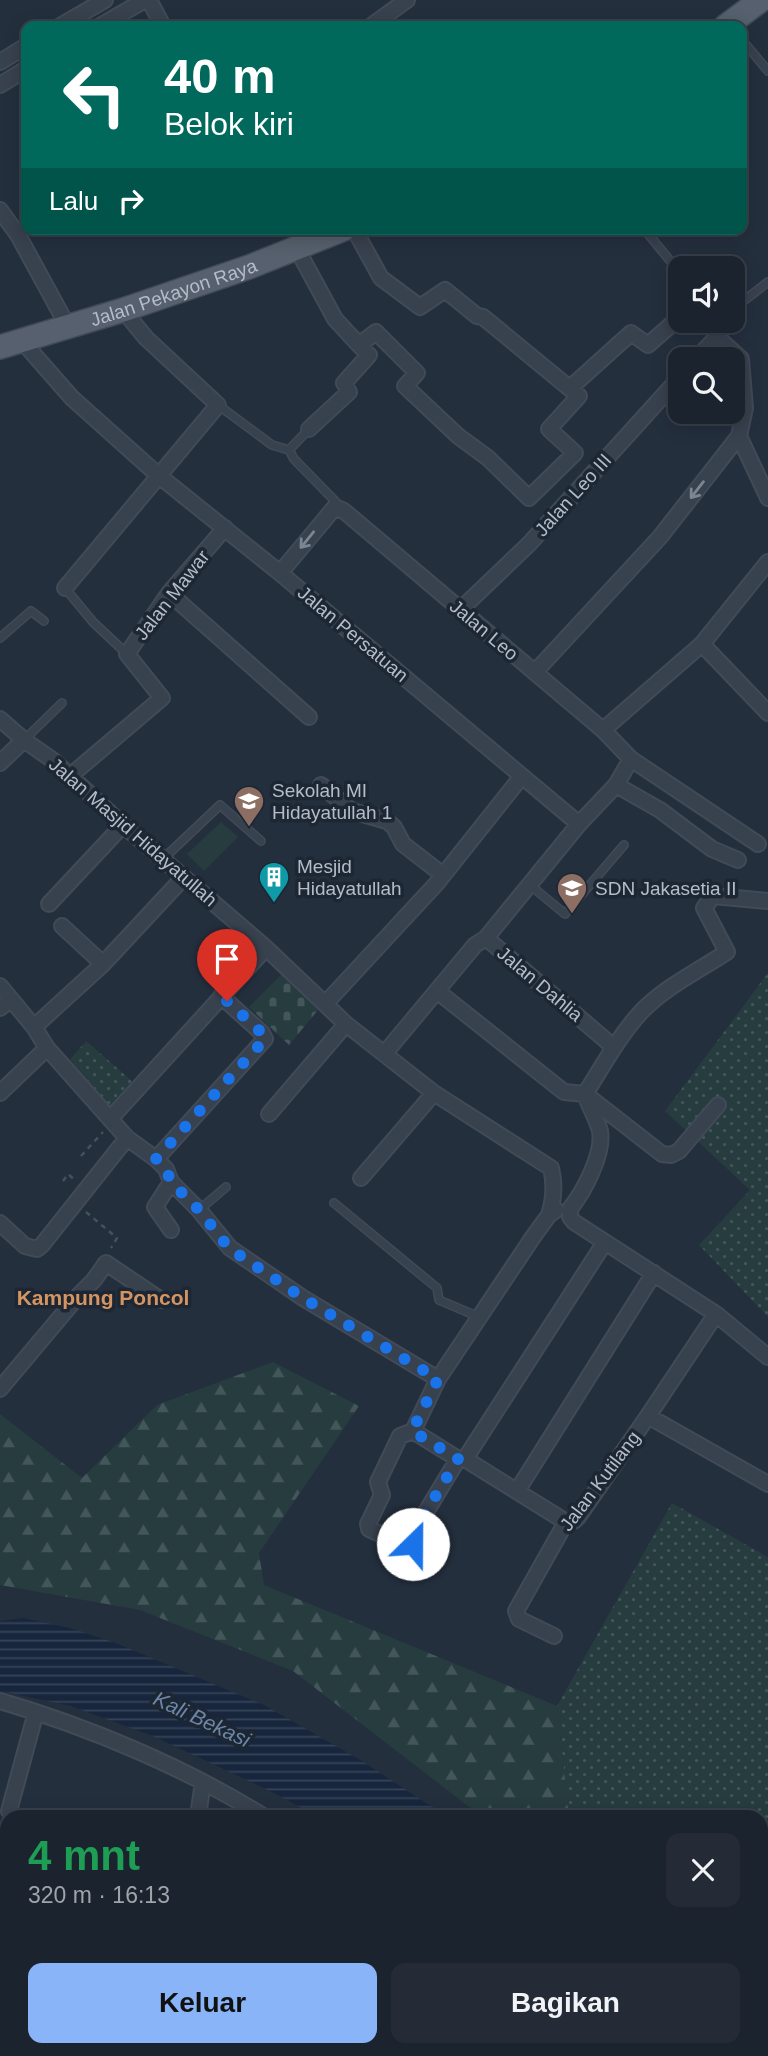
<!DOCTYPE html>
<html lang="id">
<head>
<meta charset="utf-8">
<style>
  :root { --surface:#1b232e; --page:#242b36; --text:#f1f3f6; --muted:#a0a4aa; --line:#39404a; --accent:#8ab4f8 }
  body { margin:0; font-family:Helvetica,sans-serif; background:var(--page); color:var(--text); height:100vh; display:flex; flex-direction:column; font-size:26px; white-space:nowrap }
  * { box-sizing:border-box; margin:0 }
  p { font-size:23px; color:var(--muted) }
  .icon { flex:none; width:38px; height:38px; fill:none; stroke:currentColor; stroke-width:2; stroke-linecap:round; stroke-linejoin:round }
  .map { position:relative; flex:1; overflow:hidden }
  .drawer { position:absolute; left:0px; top:1810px; width:768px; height:247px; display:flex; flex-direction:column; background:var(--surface); border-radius:21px 21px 0 0; box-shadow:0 4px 18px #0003,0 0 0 2px var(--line) }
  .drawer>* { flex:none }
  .top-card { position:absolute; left:21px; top:21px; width:726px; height:214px; border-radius:14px; box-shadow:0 4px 18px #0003,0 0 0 2px var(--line); background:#00695c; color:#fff; overflow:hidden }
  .tools { position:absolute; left:668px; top:256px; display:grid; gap:14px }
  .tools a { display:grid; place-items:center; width:77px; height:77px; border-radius:14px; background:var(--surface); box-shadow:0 4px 18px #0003,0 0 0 2px var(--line); font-size:35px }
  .pin { position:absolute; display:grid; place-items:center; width:60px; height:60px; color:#fff; margin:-72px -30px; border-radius:50% 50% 50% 0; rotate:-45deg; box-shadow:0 0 7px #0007 }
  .pin .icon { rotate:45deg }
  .me { position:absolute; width:77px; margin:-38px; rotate:23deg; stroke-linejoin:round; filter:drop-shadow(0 0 5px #0008) }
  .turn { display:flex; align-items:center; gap:24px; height:147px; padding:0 28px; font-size:32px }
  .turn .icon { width:91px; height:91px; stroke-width:2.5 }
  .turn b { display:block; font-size:49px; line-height:60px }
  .then { display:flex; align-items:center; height:66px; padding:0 28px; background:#0003; gap:14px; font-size:26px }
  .round { display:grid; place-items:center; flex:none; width:74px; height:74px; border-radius:14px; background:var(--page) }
  .overview { display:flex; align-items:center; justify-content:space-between; height:119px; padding:0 28px }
  h1 { font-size:42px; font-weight:700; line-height:52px; color:#1e9e55 }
  .action { display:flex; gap:14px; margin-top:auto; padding:14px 28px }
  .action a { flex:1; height:80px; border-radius:14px; background:var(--accent); color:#111; font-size:28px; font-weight:700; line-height:80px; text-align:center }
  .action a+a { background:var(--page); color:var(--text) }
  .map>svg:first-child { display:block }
  .grass { fill:url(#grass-dots) }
  .forest { fill:url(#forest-firs) }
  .cemetery { fill:url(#cemetery-stones) }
  .pitch { fill:#263c3f }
  .water { fill:url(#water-rules) }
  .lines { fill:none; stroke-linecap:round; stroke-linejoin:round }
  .lane-casing { stroke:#414a57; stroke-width:10 }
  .street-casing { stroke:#414a57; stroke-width:18 }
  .primary-casing { stroke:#414a57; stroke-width:26 }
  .path { stroke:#3f5557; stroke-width:2.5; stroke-dasharray:5 5; stroke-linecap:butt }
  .lane { stroke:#38414e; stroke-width:7 }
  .street { stroke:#38414e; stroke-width:14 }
  .primary { stroke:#56606e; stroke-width:23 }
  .oneway { stroke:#7c8592 }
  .route { stroke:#1a73e8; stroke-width:12; stroke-dasharray:0 21.6 }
  .labels { text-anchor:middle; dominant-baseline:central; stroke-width:7; stroke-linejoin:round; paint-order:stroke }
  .street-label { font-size:19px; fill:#b4bcc9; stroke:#1d2633 }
  .poi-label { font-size:19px; fill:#b4bcc9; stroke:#1d2633; text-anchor:start }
  .neighbourhood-label { font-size:21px; font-weight:bold; fill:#d59563; stroke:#1d2633 }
  .water-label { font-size:21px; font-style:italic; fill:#6d86a8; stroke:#1d2633 }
</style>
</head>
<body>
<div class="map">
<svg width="768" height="2056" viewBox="0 0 768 2056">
  <defs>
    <pattern id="grass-dots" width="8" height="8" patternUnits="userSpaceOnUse" patternTransform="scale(1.75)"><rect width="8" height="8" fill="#263c3f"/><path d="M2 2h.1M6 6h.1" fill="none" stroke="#435659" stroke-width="1.8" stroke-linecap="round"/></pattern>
    <pattern id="forest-firs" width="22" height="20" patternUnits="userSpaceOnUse" patternTransform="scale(1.75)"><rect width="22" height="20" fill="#263c3f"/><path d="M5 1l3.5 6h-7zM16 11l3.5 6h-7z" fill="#435659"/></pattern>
    <pattern id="cemetery-stones" width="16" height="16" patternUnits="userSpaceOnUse" patternTransform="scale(1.75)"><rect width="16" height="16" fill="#263c3f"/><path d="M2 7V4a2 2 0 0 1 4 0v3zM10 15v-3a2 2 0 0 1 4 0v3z" fill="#435659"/></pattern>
    <pattern id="water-rules" width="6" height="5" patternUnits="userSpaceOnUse" patternTransform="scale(1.75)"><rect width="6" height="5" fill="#17263c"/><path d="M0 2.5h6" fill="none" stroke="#364457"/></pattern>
  </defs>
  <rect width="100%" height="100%" fill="#242f3e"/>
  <!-- grass -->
  <path class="grass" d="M768,973V1317L699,1245L750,1190L665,1111Z
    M86,1041L132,1081L111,1107L70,1060Z
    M672,1503L768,1557V2056H718L715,2049H761V1816H569L557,1706Z"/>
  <!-- forest -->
  <path class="forest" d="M273,1362L359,1406L259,1553L264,1585L557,1706L569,1816H481L293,1671L140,1610L0,1585V1414L82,1478L157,1405Z"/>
  <!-- cemetery -->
  <path class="cemetery" d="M286,970L323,1004L289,1045L249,1007Z"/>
  <!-- pitch -->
  <path class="pitch" d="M221,822L238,837L204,871L187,854Z"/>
  <!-- water -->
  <path class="water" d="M23,1618L70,1628L116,1643L264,1705L362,1761L446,1816H317L268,1790L155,1737L71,1706L0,1691V1621Z
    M606,2049H693L695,2056H610Z"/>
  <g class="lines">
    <!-- lane casing -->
    <g class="lane-casing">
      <path id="lane" d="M742,40L768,71
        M644,229L681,274
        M733,309L768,282
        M717,337L720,320
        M218,405L272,445L289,450L294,459L335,501V507
        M289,450L309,429
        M65,588L93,622L127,654
        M0,638L31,611L44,621
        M24,740L62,703
        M163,859L220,805L261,841
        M530,885L565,914L624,845
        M334,1203L437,1288L439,1300L479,1317
        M199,1210L226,1187"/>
    </g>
    <!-- street casing -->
    <g class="street-casing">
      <path id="street" d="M149,0L163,26
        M60,26L105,0
        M100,26L145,0
        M371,26L407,0
        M0,62L26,46
        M0,85L26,69
        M0,210L18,235L67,325
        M297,249L335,319L359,345L376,332L417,373L405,386L458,436L488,458L529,498L575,453L549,429L579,396L483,317L477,316L445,290L420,307L381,278L354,229
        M22,341L72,398L158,475L280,573L579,824L486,938
        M696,359L717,337L741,359L745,408L739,436L768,498
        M570,388L631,333L648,345L681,316
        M309,429L349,392L344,383L369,355L359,345
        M280,573L335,507L344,511L603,730L631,759L758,844
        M65,588L218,405L146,338L123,310
        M169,593L309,717
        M460,610L529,544L681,376
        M702,644L768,713
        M535,672L660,537L739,436
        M0,719L24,740L54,761L123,825L266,948L346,1024L434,1093L551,1168C555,1184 554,1199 549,1215
        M603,730L702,644L768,562
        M0,763L24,740
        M70,776L162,698L127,654L169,593L225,528
        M321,785L352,811L387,821L394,827L403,844L443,875
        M616,785L660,810L712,849L738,860
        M579,824L616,785L631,759
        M49,904L123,825
        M62,926L103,964
        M0,986L34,1027L47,1048L127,1138L156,1159L166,1169L171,1182L199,1210L230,1248L303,1298L438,1379
        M437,991L564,1092L585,1094L662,1154L671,1155L679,1151L718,1105
        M325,1004L437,883L522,776
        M0,1008L11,999
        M34,1027L103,964L184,877
        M385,1053L475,945L486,938L609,1043L612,1051
        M0,1093L47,1048
        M269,1114L346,1024
        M110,1119L266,948
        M156,1159L265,1039L262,1033L221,996
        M361,1178L434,1093
        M171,1182L155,1207L171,1230
        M570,1209C584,1191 604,1154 600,1131C597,1119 589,1106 585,1094C602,1067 619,1036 641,1012C665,987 698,971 727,952L704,908L713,896L768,901
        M570,1209V1217L574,1222L716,1314L768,1357
        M0,1223L25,1246L37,1249L42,1245L127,1138
        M0,1389L79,1295L94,1280L106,1263L161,1300
        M648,1416L768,1484
        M413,1431L438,1379L533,1237L549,1215L556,1210
        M413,1431L400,1436L378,1482L382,1495L368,1524L369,1529L408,1547L412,1545L426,1512L458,1459
        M413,1431L458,1459H465L566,1522
        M465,1459L605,1242
        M517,1491L654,1273
        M554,1636L519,1619L516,1611L566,1522L574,1521L578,1517L648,1416L716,1314
        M0,1701C89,1727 184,1767 263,1816
        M9,1811L36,1712
        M198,1816L203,1782
        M0,1839L7,1836
        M0,1999L7,2002
        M0,2047L7,2045
        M516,2049L523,2056
        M32,2056L33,2049
        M331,2056L342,2049"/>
    </g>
    <!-- primary casing -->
    <g class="primary-casing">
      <g id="primary">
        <path d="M726,26L761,0"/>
        <path id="s1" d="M0,347L123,310L249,267L344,229"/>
      </g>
    </g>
    <!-- path -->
    <path class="path" d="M81,1156L103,1132
      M63,1181L68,1174L76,1181
      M86,1212L117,1238L111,1248"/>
    <!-- lane -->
    <use href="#lane" class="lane"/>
    <!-- street -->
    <use href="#street" class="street"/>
    <!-- primary -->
    <use href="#primary" class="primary"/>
  </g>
  <!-- one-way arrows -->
  <defs><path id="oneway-shaft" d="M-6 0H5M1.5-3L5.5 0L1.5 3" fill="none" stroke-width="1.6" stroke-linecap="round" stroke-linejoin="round" transform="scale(1.75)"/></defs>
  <g class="oneway">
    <use href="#oneway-shaft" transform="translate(697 490) rotate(128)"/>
    <use href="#oneway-shaft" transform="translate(307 540) rotate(129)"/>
  </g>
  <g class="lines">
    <!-- route -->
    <path class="route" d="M227,1001L262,1033L265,1039L156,1159L166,1169L171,1182L199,1210L229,1248L303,1298L438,1379L412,1431L458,1459L426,1512L413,1544"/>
  </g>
  <!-- icons -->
  <defs>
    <g id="school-pin" transform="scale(1.575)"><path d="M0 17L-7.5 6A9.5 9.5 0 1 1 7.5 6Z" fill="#8d6e63" stroke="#1d2633"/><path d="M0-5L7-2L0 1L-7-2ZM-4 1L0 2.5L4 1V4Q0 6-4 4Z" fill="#fff"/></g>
    <g id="building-pin" transform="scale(1.575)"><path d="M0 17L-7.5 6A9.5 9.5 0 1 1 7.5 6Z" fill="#0f9aa8" stroke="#1d2633"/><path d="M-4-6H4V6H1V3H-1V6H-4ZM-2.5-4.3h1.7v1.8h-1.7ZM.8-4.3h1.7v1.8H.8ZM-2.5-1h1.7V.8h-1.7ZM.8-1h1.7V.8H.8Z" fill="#fff"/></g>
  </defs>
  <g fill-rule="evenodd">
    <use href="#school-pin" x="249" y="801"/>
    <use href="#building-pin" x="274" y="877"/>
    <use href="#school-pin" x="572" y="888"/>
  </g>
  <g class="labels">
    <!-- street labels -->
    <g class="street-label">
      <text stroke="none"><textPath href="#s1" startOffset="182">Jalan Pekayon Raya</textPath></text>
      <text transform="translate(573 495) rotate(-48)">Jalan Leo III</text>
      <text transform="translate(172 595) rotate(-52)">Jalan Mawar</text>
      <text transform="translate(484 630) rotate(40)">Jalan Leo</text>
      <text transform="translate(353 634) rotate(40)">Jalan Persatuan</text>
      <text transform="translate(133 832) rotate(41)">Jalan Masjid Hidayatullah</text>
      <text transform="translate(540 984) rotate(40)">Jalan Dahlia</text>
      <text transform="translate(600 1481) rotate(-53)">Jalan Kutilang</text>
    </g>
    <!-- poi labels -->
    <g class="poi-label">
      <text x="272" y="790">Sekolah MI<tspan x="272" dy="22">Hidayatullah 1</tspan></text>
      <text x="297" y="866">Mesjid<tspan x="297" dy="22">Hidayatullah</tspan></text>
      <text x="595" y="888">SDN Jakasetia II</text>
    </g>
    <!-- neighbourhood labels -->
    <g class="neighbourhood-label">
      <text x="103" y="1297">Kampung Poncol</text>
    </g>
    <!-- water labels -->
    <g class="water-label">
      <text transform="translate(202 1719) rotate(25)">Kali Bekasi</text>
    </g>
  </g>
</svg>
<div class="tools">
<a><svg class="icon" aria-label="sound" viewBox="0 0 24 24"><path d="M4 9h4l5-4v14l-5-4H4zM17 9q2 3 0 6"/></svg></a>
<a><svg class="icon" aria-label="search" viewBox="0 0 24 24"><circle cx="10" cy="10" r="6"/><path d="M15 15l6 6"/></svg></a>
</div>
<div class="pin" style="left:227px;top:1001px;background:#d93025"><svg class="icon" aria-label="arrive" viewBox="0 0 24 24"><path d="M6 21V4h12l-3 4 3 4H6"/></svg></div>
<svg class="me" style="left:413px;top:1544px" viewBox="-20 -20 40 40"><circle r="19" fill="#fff"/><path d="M0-13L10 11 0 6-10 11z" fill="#1a73e8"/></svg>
<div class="top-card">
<div class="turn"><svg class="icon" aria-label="left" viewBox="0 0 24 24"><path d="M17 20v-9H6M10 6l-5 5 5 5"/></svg><div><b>40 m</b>Belok kiri</div></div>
<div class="then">Lalu<svg class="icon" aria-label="right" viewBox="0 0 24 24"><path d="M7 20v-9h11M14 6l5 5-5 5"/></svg></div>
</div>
<section class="drawer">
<div class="overview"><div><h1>4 mnt</h1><p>320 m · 16:13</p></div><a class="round"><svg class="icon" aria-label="close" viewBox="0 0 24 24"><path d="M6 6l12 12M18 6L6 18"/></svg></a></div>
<div class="action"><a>Keluar</a><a>Bagikan</a></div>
</section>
</div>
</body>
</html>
